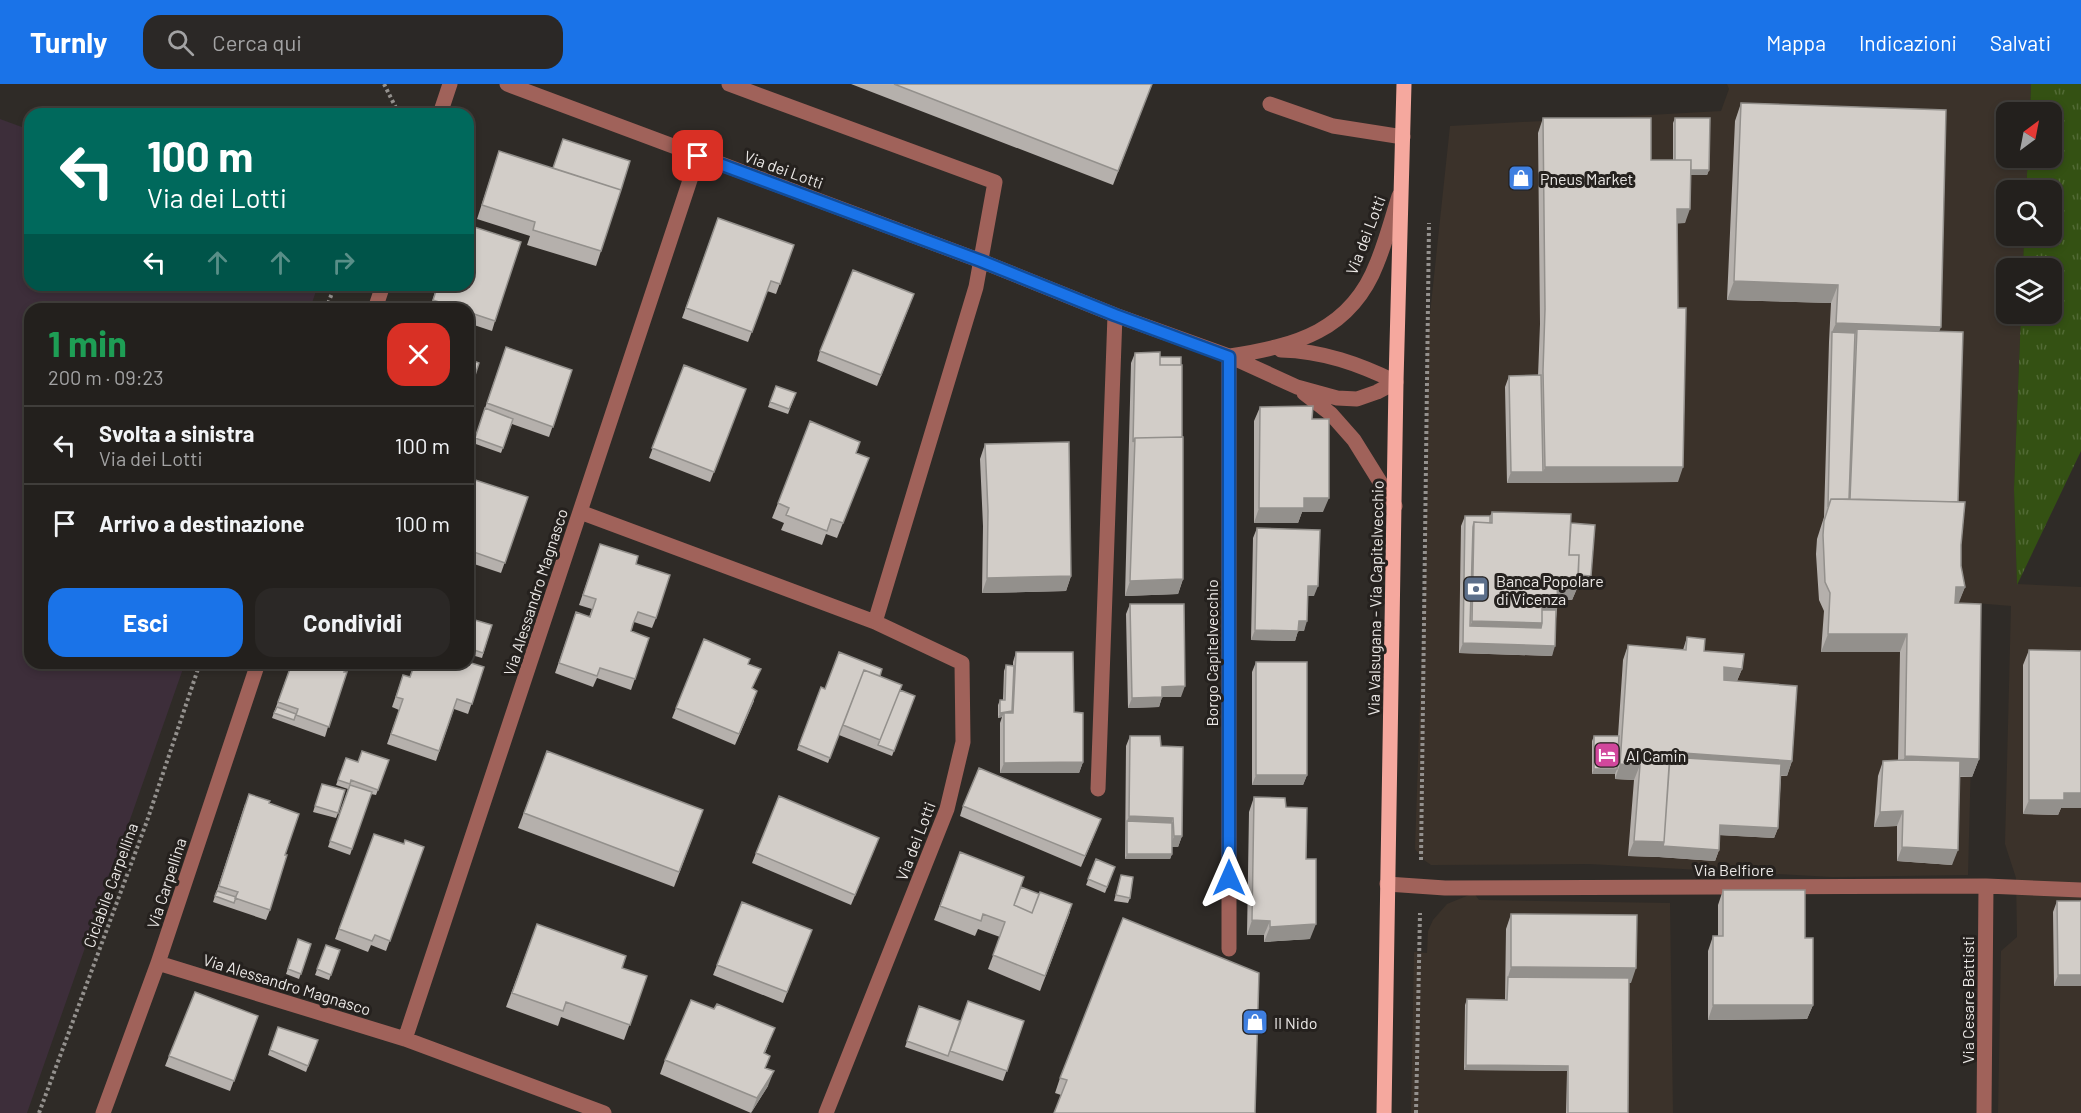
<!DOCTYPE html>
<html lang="it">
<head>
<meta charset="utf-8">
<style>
  :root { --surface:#23201d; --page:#2b2826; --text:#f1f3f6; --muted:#a3a3a4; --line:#403e3b; --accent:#1a73e8 }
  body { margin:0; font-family:Barlow,sans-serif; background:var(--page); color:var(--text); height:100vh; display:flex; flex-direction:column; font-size:22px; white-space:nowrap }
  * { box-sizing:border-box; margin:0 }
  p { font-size:20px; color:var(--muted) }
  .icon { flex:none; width:33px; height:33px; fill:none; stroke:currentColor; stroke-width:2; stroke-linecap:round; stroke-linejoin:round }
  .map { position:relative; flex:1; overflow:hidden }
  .drawer { position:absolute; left:24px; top:219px; width:450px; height:366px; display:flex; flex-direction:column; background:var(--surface); border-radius:18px; box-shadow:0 3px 9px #0003,0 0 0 2px var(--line) }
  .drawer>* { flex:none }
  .guide { position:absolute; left:24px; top:24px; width:450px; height:183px; border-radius:18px; box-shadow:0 3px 9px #0003,0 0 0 2px var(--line); background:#00695c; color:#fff; overflow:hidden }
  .needle { width:39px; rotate:32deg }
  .fabs { position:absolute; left:1996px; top:18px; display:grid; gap:12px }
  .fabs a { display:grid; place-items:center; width:66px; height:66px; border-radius:12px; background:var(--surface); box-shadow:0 3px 9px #0003,0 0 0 2px var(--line); font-size:30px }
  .pin { position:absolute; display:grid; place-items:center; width:51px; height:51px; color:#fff; margin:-26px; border-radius:12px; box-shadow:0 3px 9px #0006 }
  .me { position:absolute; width:66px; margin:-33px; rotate:0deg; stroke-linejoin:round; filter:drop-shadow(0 0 4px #0008) }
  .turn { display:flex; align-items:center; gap:21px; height:126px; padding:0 24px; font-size:27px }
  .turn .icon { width:78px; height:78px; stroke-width:2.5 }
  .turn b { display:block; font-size:42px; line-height:51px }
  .lanes { display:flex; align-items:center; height:57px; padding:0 24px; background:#0003; justify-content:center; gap:30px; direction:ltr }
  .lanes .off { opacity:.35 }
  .round { display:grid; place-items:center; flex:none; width:63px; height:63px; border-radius:18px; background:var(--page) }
  .summary { display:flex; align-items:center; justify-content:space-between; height:102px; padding:0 24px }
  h1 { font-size:36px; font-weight:700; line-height:45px; color:#1e9e55 }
  .action { display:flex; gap:12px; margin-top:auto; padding:12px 24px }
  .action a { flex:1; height:69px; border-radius:18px; background:var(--accent); color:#fff; font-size:24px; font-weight:700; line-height:69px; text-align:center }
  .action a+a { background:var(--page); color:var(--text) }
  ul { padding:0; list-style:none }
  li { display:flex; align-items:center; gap:18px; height:78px; padding:0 24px; border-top:2px solid var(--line) }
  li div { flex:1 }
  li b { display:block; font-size:22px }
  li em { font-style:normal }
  header { display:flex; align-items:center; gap:36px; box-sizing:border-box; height:84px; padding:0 30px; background:var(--accent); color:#fff }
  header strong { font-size:28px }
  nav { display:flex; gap:33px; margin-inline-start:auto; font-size:21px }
  .search { width:420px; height:54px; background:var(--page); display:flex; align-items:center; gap:15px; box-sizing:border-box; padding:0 21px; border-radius:18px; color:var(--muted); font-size:22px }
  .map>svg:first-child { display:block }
  .built { fill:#3b322a }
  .medical { fill:#3d2e3a }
  .grass { fill:url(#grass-tufts) }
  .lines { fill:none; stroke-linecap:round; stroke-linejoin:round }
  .path { stroke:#94918e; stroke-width:4; stroke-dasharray:3 3; stroke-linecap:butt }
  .minor { stroke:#a0625a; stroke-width:15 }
  .major { stroke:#f5a89e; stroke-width:15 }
  .wall { fill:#b5b0ac }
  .shaded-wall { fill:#93908c }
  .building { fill:#d2cdc8; stroke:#93908c; stroke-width:1.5 }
  .route-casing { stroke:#114b97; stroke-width:15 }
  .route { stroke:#1a73e8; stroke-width:10 }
  .labels { text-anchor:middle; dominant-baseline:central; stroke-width:6; stroke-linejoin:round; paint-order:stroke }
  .street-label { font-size:16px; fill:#ebe8e6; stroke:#25211e }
  .poi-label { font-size:16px; fill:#ebe8e6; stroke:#25211e; text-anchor:start }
</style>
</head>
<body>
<header>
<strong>Turnly</strong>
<div class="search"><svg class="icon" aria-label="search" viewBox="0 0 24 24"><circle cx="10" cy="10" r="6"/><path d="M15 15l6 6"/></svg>Cerca qui</div>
<nav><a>Mappa</a><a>Indicazioni</a><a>Salvati</a></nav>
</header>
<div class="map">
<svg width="2081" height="1029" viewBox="0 0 2081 1029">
  <defs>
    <pattern id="grass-tufts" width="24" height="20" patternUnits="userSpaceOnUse" patternTransform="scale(1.5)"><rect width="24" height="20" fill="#345113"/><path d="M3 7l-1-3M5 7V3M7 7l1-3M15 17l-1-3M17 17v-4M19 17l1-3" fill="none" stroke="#526a35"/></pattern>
  </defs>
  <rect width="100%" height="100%" fill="#2f2b27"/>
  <!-- built -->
  <path class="built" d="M1727,0H2031L2030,28H2007V74H2028L2026,106H2007V152H2024L2023,184H2007V230H2021L2014,405L2017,500L2081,503V1029H1998L2001,867L2017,853L2016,794L2005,760L2011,522L1975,519L1968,791L1832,793L1589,780L1431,781L1424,776L1415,765L1427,410V258L1450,42L1721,27L1729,5Z
    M1474,809L1479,816L1670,819L1673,1029H1411L1414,868L1427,869L1428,847L1433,836L1447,820Z"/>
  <!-- medical -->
  <path class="medical" d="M0,35L30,46V201H318L310,225H30V579H185L27,1029H0Z"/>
  <!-- grass -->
  <path class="grass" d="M2031,0H2081V367L2017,501L2014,405L2021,230H2052V184H2023L2024,152H2052V106H2026L2028,74H2052V28H2030Z"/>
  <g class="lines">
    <!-- path -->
    <path class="path" d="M384,0L399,30
      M326,225L335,201
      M1421,776L1429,139
      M39,1029L147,737L200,579
      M1416,1029L1420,829"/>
    <!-- minor -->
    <path class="minor" d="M507,0L981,177L1115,231L1229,272L1297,303L1337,314L1357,315L1377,308L1396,298
      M729,0L995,98L976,203L875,538
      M1270,20L1333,42L1403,53
      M440,30L450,0
      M375,225L383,201
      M1281,266C1323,267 1359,280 1396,298
      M1229,272V865
      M1230,272C1295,262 1351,247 1377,179C1386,157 1392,134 1399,112
      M1304,309L1331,330L1354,356L1395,422
      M580,428L875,538L962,579L963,658L947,725L826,1029
      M1098,705L1115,231
      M1387,800L1445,804L1986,802L2081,806
      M158,879L405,955L604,1029
      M405,955L698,72
      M103,1029L158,879L258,579
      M1984,1029L1986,802"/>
    <!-- major -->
    <path class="major" d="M1384,1029L1396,298L1404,0"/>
  </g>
  <!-- wall -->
  <path class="wall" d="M851,0H1152L1113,101Z
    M1741,19L1939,247L1958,418L1961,482L1965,503L1958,519L1979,675L1972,693H1959L1952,781L1897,777V742L1874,743L1878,692L1883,677L1898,676L1900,568H1821L1824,527L1819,516L1816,470L1817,455L1824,433L1829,258L1831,219L1727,216L1735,37Z
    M1543,34L1651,76H1673V39L1675,34L1709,86L1707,91H1691L1685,139H1677L1678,398L1507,399L1505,303L1509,292H1538L1540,240L1538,49Z
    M499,67L601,167L596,182L527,161L530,152L477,135Z
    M718,134L794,161L776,210L767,207L748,258L682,234Z
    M437,201L495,237L492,247L468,239V225H430Z
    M910,221L877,302L817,277L820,267Z
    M506,263L572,286L549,353L512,340L501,369L473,359Z
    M1135,269L1160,273L1182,353L1183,495L1178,510L1125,512L1131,279Z
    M684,281L746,305L710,398L649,374Z
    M776,302L796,309L788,330L768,323Z
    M1260,323L1312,335L1323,428H1302L1298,439H1254V337Z
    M985,360L1071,492L1066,507L982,509L983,442L980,375Z
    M856,369L863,389L837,454L826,450L822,461L781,446L784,439L772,434L778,419Z
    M468,397L528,413L501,489L468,478Z
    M1492,428L1571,439L1591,492L1590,497L1578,496V502L1572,516H1558L1552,572L1459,569L1461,442L1465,432H1490Z
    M1257,444L1314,512H1308L1304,547H1298L1295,557L1251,556L1253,454Z
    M600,460L636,480L656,534L652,544L634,538L631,547L649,554L631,606L597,594L593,603L555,589L576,528L589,533L592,525L579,521Z
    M1130,520L1181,613H1162L1159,623L1128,624L1126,530Z
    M468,534L492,541L482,574L468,570Z
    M1687,553L1704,567L1742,585L1737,597L1792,677L1787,692H1781L1778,744L1774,754L1720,751L1719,766L1715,777L1659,773L1628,772L1634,696L1615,695V690H1592V657L1594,652H1618L1623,576L1628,561L1683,566Z
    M2029,566L2081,567V724H2061L2058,731L2023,730V581Z
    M1016,568L1074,628L1083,678L1079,689H1000V639L1002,633L998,634V621L1000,616H1003L1004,587L1006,581L1013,582V578Z
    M1256,578L1307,691L1303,701H1252V588Z
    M289,579H347L325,653L272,634L291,581L288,580Z
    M748,580L753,605L754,617L735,661L672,634L676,624Z
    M484,583L468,630L454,625L436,677L387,660L399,626L392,623L403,591L410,593Z
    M821,603L825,605L900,606L915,612L892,672L839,651L854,611L828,679L797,666Z
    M1130,652L1161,662L1182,752L1178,763H1172V770L1170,775H1125L1126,662Z
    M547,667L703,726L674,803L518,744Z
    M346,674L358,678L389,676L376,711L371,710L350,771L328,763L348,705L336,701Z
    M322,700L338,729L336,734L313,728Z
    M1254,713L1286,723L1306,775L1310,855L1264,858V851H1247L1249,728Z
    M269,719L285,771L270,826L266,836L213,818L245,720Z
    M963,722L1097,745L1081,783L960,732Z
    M374,750L403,760L424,763L386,867L371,861L368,868L335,855Z
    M875,764L851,821L752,779L756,769Z
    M960,768L1021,803L1070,828L1040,907L988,885L1000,853L978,845L975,852L934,836Z
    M1096,775L1115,783L1105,809L1086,801Z
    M1121,791L1130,814L1128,819L1114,817Z
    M1723,806L1805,854L1813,921L1807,935L1708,936V867L1713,852H1718V821Z
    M2057,817H2081V902H2054L2053,828Z
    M1511,830L1631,899H1629L1628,1029H1566L1567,987L1464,986L1465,921L1467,915L1505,916L1506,845Z
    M537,840L622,884L647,892L624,956L561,933L558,942L506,923Z
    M812,846L783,919L713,891L717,881Z
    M298,855L311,860L299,895L286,890Z
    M326,861L340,866L329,896L315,891Z
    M919,922L960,937H1024L1003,997L905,963Z
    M258,932L230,1007L165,982L169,972Z
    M278,943L318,956L306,988L268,971Z
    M769,959L765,969L770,972L765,984L768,1002L751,1029L660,990L665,976Z
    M1060,994L1255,1029L1061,1011L1055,1009Z"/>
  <!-- shaded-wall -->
  <path class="shaded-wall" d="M1675,85L1709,86L1707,91H1673Z
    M1677,125H1690L1685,139L1672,140Z
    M1734,197L1838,201L1831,219L1727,216Z
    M1836,239L1941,243L1934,261L1857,245L1852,259L1832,248Z
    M1545,383H1683L1678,398L1507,399L1511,388H1543Z
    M1304,414H1329L1323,428H1302L1298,439H1254L1259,424Z
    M1575,491L1591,492L1590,497L1573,496Z
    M1071,492L1066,507L982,509L987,494Z
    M1183,495L1178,510L1125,512L1130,497Z
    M1557,501L1578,502L1572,516H1552Z
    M1308,502H1318L1314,512H1304Z
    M1956,503H1965L1958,521H1949Z
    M1542,521L1558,522L1552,536H1541Z
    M1299,537H1307L1304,547H1295Z
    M1472,537L1542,539L1537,554L1467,552Z
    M1255,546L1298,547L1295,557L1251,556Z
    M1828,550H1907L1900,568H1821Z
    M1463,559L1555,562L1552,572L1459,569Z
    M1724,583L1742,585L1736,599L1719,598Z
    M1185,602L1181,613H1158L1162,603Z
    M1162,613L1159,623L1128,624L1132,614Z
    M1012,627L1010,632L1004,629L1002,633L998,634L1000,629Z
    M1670,668L1792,677L1787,692L1668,683Z
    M1905,672L1979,675L1972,693L1898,690Z
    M1083,678L1079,689H1000L1004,679Z
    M1620,680L1640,681L1634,696L1615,695Z
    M1594,685H1617L1615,690H1592Z
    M1256,691H1307L1303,701H1252Z
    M2064,709H2081V724H2061L2058,731L2023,730L2029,716Z
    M1903,727L1897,742L1874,743L1880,728Z
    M1129,732L1173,734L1170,744L1127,737L1125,742Z
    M1720,741L1778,744L1774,754L1717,751Z
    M1174,752H1182L1178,763H1170Z
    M1634,757L1664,758L1719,766L1715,777L1659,773L1628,772Z
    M1902,763L1958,766L1952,781L1897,777Z
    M1127,770H1172L1170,775H1125Z
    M1252,836L1270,837L1264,851H1247Z
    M1316,840L1310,855L1264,858L1270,843Z
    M1511,883L1636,884L1631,899L1507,898L1508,893Z
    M2058,891H2081V902H2054Z
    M1713,921H1813L1807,935L1708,936Z
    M1466,981L1568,982L1567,987L1464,986Z
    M774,987L768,1002L751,1029L757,1014Z"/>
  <!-- building -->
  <path class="building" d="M894,0H1152L1118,87Z
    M1741,19L1946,26L1941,243L1836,239L1838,201L1734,197Z
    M1543,34H1651V76H1691L1690,125H1677L1678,224H1686L1683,383H1545L1543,287L1545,225Z
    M1675,34H1710L1709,86H1691V76H1675Z
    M563,55L630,77L621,106L553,84Z
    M499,67L621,106L601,167L533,146L535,138L482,121Z
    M718,134L794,161L780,200L771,197L752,248L686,224Z
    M468,141L521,158L495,237L468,228V225H460L433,216L438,201H468Z
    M853,186L914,210L881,291L820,267Z
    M1857,245L1963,248L1958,418L1850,415Z
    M1832,248L1855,249L1849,415H1831L1828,423Z
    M506,263L572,286L553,343L487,319Z
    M1160,268V281H1182V353L1135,354L1133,358L1135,269Z
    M1160,273H1181V281H1160Z
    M468,275L479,279L468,313Z
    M684,281L746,305L714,388L652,364Z
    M1541,291L1543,388H1511L1509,292Z
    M776,302L796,309L789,325L770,318Z
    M1313,322L1312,335H1329V414H1304V424H1259L1260,323Z
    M485,324L513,335L503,364L475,354Z
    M810,337L860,358L856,369L869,374L843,439L831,435L827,447L786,431L789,424L778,419Z
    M1183,353V495L1130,497L1135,354Z
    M1069,358L1071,492L987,494L988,427L985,360Z
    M469,394L528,413L505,479L468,466V397Z
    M1831,415L1965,418L1961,461V482L1965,503H1956L1955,519L1981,520L1979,675L1905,672L1907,550H1828L1830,509L1825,498L1823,451L1824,437Z
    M1492,428L1571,430L1569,471H1579L1578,502L1557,501L1558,522L1542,521V539L1472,537L1474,438L1492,439Z
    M1465,432H1490V439L1474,438L1473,443L1470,542L1541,544L1542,539V526H1556L1555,562L1463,559Z
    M1571,439L1595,441L1591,492L1578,491L1579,471H1569Z
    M1257,444L1320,446L1318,502H1308L1307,537H1299L1298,547L1255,546Z
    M600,460L638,472L636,480L670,491L656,534L638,528L633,540L631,547L649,554L635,595L600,584L597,592L559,579L576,528L590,533L596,515L583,511Z
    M1130,520H1184L1185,602L1162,603V613L1132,614Z
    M468,534L492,541L483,569L468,564Z
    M1687,553L1705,555L1704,567L1744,570L1742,585L1724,583V596L1797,602L1792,677L1670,668L1664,758L1634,757L1640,681L1620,680L1628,561L1686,566Z
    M704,555L750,575L748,580L761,585L752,604L757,607L739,650L676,624Z
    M2029,566L2081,567V709H2064V716H2029Z
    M839,568L882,585L880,592L864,586L830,674L799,661L821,603L825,605Z
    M1016,568H1073L1074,628L1083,629V678L1004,679V629H1013Z
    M468,578L484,583L472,620L457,615L439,667L391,650L403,615L396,613L403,591L410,593L415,579H468Z
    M1256,578H1307V691H1256Z
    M292,579H347L344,588H347L329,643L296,631L298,625L278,618Z
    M1006,581L1014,582L1012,627L1000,629V616H1005Z
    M864,586L902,601L880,656L843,641Z
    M900,606L915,612L894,667L878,661Z
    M277,623L296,630L294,636L274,629Z
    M1130,652H1160L1161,662L1183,663L1182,752H1174L1173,734L1129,732Z
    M1594,652H1619L1617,685H1594Z
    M362,667L389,676L378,706L351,696L350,700L338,696L346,674L358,678Z
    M547,667L703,726L679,788L524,729Z
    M1670,673L1781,680L1778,744L1720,741L1719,766L1663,762L1664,758Z
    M1903,676L1960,677L1958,766L1902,763L1903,727L1880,728L1883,677Z
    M979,684L1101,735L1085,772L963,722Z
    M322,700L345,706L338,729L315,722Z
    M350,701L372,708L352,765L330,757Z
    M249,710L270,717L269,719L299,730L285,771H287L270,826L235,814L238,808L219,802Z
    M779,712L879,754L855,811L756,769Z
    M1254,713L1285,714L1286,723L1307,724L1306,775H1316V840L1270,843V837L1252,836Z
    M1127,737L1172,739V770H1127Z
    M374,750L404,760L405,756L424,763L390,857L375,851L372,857L339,845Z
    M960,768L1024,793L1014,821L1032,829L1040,808L1072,820L1045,892L993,871L1005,838L983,830L981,837L940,822Z
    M1096,775L1115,783L1107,803L1088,795Z
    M1121,791L1133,793L1130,814L1116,811Z
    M1021,803L1039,810L1032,829L1014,821Z
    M1723,806H1805V854H1813V921H1713V852H1723Z
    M217,807L236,813L234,819L215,812Z
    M2057,817H2081V891H2058Z
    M742,818L812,846L787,908L717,881Z
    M1511,830L1637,831L1636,884L1511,883Z
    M1123,834L1259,889L1255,1029H1054L1067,996L1060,994Z
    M537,840L626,872L622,884L647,892L630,941L566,918L563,927L512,909Z
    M298,855L311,860L301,890L288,885Z
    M326,861L340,866L331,891L317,885Z
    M1508,893L1629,894L1628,1029H1568V982L1466,981L1467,915L1507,916Z
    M195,908L258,932L234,997L169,972Z
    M691,916L714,925L717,920L775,944L764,969L770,972L765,984L774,987L757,1014L665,976Z
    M968,917L1024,937L1007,987L950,967Z
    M919,922L960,937L948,972L907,957Z
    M278,943L318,956L308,982L270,966Z"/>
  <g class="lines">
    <!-- route casing -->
    <g class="route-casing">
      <path id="route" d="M698,72L981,177L1115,231L1229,273V794"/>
    </g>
    <!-- route -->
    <use href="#route" class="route"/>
  </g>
  <!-- icons -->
  <defs>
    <g id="shop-square" transform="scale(1.35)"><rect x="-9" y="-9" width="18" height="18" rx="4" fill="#3f7fe0" stroke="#25211e"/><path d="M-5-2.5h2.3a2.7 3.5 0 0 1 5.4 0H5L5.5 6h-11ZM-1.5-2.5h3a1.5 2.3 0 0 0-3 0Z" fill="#fff"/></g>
    <g id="bank-square" transform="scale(1.35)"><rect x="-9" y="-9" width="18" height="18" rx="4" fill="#5c6f8a" stroke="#25211e"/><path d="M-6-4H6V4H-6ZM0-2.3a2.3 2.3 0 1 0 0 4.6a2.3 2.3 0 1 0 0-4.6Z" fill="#fff"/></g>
    <g id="hotel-square" transform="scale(1.35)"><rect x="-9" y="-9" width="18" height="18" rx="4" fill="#d1479c" stroke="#25211e"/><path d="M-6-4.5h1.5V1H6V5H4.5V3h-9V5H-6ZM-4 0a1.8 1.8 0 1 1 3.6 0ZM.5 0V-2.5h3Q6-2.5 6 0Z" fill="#fff"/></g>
  </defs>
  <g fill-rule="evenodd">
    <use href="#shop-square" x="1521" y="94"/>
    <use href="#bank-square" x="1476" y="505"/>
    <use href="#hotel-square" x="1607" y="671"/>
    <use href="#shop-square" x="1255" y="938"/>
  </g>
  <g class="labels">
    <!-- street labels -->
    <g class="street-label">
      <text transform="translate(784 85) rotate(20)">Via dei Lotti</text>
      <text transform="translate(1365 151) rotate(-69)">Via dei Lotti</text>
      <text transform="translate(535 508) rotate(-72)">Via Alessandro Magnasco</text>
      <text transform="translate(1375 514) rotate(-89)">Via Valsugana - Via Capitelvecchio</text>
      <text transform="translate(1211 569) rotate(-90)">Borgo Capitelvecchio</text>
      <text transform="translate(915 757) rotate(-69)">Via dei Lotti</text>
      <text x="1734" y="785">Via Belfiore</text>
      <text transform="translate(166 799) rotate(-72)">Via Carpellina</text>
      <text transform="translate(110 801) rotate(-70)">Ciclabile Carpellina</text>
      <text transform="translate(287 900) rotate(17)">Via Alessandro Magnasco</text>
      <text transform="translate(1967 916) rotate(-90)">Via Cesare Battisti</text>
    </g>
    <!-- poi labels -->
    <g class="poi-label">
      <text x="1540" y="94">Pneus Market</text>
      <text x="1496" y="496">Banca Popolare<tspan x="1496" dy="18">di Vicenza</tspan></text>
      <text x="1626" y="671">Al Camin</text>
      <text x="1274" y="938">Il Nido</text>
    </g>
  </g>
</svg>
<div class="fabs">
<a><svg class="needle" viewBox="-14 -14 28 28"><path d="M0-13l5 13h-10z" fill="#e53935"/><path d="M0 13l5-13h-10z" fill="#a3a3a4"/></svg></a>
<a><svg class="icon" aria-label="search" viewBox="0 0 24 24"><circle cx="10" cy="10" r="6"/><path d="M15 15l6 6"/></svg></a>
<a><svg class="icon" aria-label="layers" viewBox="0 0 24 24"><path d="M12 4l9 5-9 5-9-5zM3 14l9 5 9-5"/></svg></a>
</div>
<div class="pin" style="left:698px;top:72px;background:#d93025"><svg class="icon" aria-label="arrive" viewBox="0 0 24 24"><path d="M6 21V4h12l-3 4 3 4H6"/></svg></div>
<svg class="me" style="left:1229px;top:794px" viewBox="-20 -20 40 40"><path d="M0-17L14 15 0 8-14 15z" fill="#1a73e8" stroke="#fff" stroke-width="4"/></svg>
<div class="guide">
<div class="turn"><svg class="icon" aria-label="left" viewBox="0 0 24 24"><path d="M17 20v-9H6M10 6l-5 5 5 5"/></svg><div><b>100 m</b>Via dei Lotti</div></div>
<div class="lanes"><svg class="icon" aria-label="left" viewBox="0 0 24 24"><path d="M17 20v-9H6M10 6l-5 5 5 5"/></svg><svg class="icon off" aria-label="ahead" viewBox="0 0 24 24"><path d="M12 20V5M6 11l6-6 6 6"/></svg><svg class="icon off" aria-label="ahead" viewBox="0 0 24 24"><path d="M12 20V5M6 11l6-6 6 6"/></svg><svg class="icon off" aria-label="right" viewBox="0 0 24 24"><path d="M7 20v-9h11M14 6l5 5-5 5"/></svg></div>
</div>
<section class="drawer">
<div class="summary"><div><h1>1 min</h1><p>200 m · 09:23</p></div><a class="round" style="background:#d93025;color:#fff"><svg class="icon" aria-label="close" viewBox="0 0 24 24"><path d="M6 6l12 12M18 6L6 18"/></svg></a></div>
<ul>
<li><svg class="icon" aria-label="left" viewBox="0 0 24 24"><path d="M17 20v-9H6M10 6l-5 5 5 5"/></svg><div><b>Svolta a sinistra</b><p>Via dei Lotti</p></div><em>100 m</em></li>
<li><svg class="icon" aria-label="arrive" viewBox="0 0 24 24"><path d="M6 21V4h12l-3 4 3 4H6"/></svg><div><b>Arrivo a destinazione</b></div><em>100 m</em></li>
</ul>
<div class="action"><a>Esci</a><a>Condividi</a></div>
</section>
</div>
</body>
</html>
